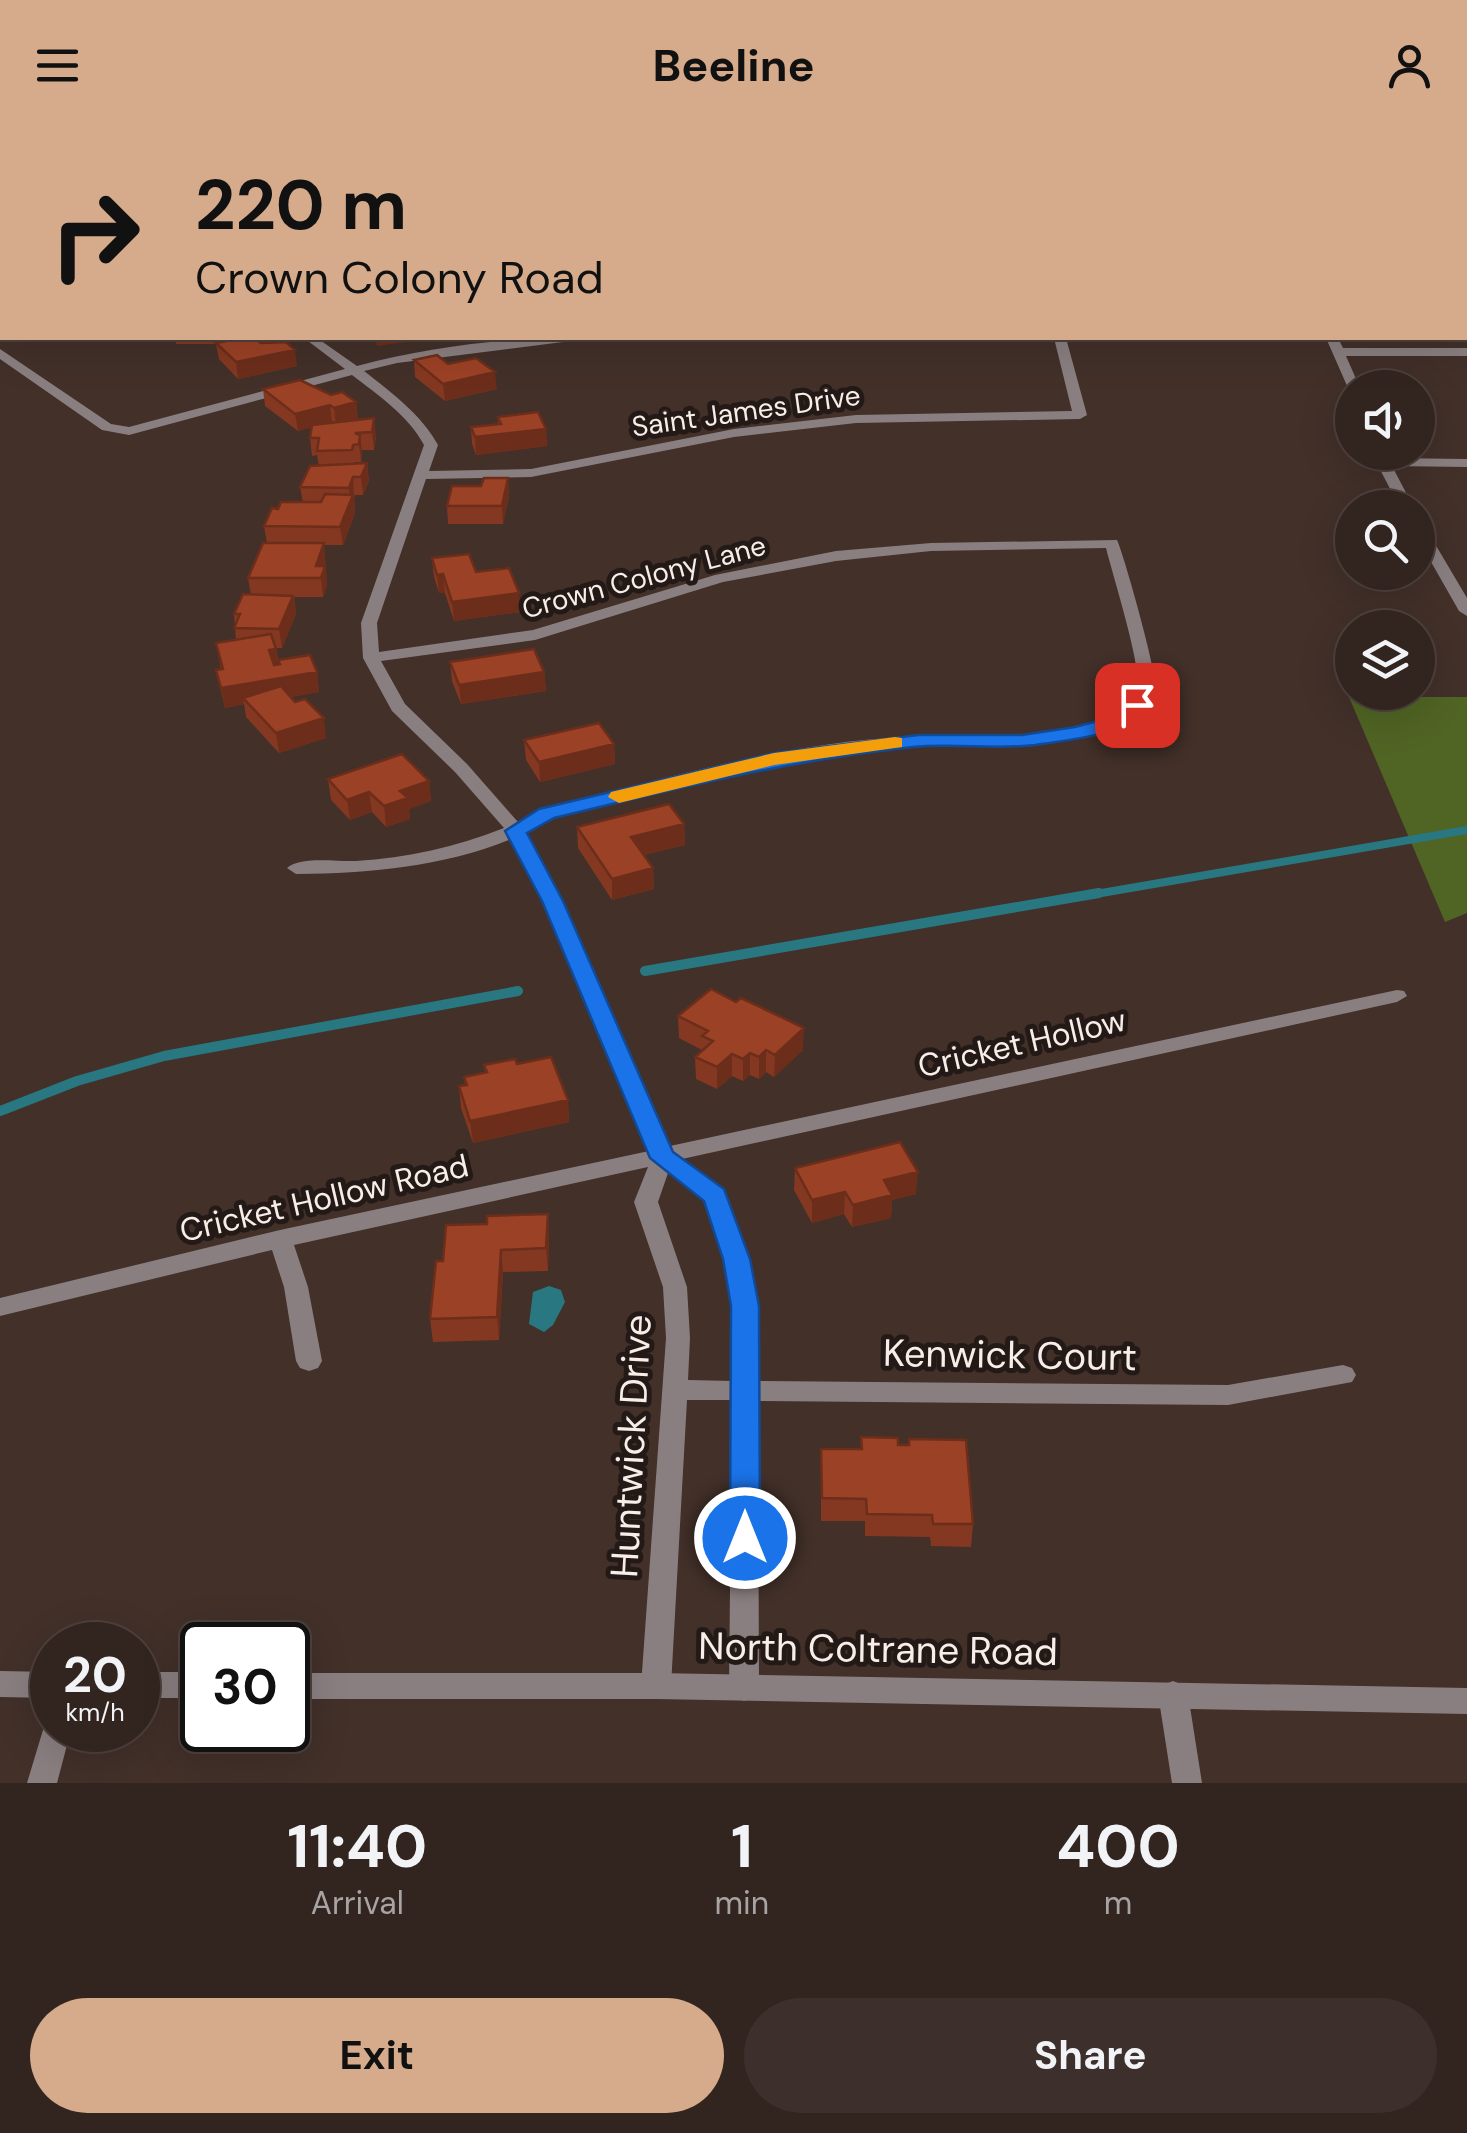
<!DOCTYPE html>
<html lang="en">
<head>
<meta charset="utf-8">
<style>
  :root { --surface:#32241f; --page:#3d302c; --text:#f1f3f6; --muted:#a8a4a4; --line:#4d413d; --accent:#d6ab8b }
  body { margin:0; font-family:"DM Sans",sans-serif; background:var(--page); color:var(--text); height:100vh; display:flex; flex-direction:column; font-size:38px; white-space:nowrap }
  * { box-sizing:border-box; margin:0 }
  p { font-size:32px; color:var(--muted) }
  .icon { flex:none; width:55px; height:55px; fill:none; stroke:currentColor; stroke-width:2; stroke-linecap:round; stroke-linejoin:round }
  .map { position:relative; height:1653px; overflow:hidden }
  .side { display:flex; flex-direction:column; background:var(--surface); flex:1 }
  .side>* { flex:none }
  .hud { position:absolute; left:0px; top:0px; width:1468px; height:210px; box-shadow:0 10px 40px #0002,0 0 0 2px var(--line); background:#d6ab8b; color:#111; overflow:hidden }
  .controls { position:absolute; left:1335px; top:240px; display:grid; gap:20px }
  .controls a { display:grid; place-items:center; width:100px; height:100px; border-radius:50%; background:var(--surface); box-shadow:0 10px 40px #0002,0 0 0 2px var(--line); font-size:50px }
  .speed { position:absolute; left:30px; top:1492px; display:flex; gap:20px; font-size:50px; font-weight:700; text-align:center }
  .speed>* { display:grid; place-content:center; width:130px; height:130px; border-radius:50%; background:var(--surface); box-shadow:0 10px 40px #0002,0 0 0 2px var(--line); line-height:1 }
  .speed small { font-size:25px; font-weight:400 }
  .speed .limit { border:5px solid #111; border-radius:15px; background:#fff; color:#111 }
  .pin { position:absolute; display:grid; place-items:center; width:85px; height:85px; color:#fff; margin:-42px; border-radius:20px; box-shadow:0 5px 15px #0006 }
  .me { position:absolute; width:110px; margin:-55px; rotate:0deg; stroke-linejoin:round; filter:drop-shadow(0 0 8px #0008) }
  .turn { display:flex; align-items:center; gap:35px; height:210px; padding:0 30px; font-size:45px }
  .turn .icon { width:130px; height:130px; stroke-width:2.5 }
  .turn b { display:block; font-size:70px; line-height:85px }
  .eta { display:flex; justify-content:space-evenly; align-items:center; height:170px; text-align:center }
  .eta b { font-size:60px; font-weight:700; line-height:70px }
  .cta { display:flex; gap:20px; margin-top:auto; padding:20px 30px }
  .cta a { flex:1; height:115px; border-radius:60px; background:var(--accent); color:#111; font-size:40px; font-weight:700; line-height:115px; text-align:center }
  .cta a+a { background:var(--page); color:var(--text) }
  header { display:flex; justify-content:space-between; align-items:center; height:130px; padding:0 30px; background:var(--accent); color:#111; font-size:45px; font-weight:700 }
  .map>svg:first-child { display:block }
  .green { fill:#506424 }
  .water { fill:#287781 }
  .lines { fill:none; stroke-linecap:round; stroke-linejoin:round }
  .stream-far1 { stroke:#287781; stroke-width:8 }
  .stream { stroke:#287781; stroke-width:10 }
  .minor { fill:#8a7f80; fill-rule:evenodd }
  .tertiary { fill:#8a7f80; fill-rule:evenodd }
  .wall { fill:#853821 }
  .shaded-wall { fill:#6c2e1b }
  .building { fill:#9b4126; stroke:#6c2e1b; stroke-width:2.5 }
  .route { fill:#1a73e8; stroke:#114b97; stroke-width:2.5 }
  .slow { fill:#f59e0b }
  .labels { text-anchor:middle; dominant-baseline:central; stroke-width:10; stroke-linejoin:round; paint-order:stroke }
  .far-street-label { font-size:28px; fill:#f9ede8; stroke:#231a17 }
  .street-label { font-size:32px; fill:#f9ede8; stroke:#231a17 }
  .near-street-label { font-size:38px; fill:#f9ede8; stroke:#231a17 }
</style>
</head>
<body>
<header><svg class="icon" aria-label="menu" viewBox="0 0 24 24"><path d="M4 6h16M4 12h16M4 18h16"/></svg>Beeline<svg class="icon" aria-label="person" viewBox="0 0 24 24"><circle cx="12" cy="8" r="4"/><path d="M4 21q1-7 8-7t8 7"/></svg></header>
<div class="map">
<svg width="1467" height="1653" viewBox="0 0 1467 1653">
  <rect width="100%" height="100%" fill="#423029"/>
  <!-- green -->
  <path class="green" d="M1101,0H1467V9L1465,2Z
    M1349,567H1467V783L1445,792Z"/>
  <!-- water -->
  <path class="water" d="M549,1156L561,1160L565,1172L553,1195L544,1202L529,1194L533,1162Z"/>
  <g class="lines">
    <!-- stream-far1 -->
    <path class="stream-far1" d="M1084,766L1467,700"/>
    <!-- stream -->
    <path class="stream" d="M645,841L1099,763
      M0,981L77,951L164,926L518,861"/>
    <!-- minor -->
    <path class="minor" d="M1465,44H1467V50H1465Z
      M304,208H317L357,236C424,218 499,208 569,208L563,212L397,233L364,241C392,263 421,284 438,315L429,341L531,339L734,299L856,285L1072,281L1054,208H1066L1087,285L1080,289L856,293L734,307L531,347L426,349L377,493L379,522L533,500L715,445L836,421L931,413L1117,410C1124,425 1155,536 1154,549C1153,557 1148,571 1144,578C1116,621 974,616 925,616C799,617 675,658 553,688L526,702L562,771L670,1016L1397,860L1404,861L1407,866L1397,872L682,1029L726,1066L748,1129L757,1176V1251L1228,1255L1343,1235L1352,1238L1356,1245L1352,1252L1228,1275L758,1271L759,1558L754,1567L744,1571L734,1567L729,1558L732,1270H687L671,1556L666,1565L656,1569L646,1565L641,1556L666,1208L663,1157L634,1072L648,1037L294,1115L308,1157L322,1231L318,1238L309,1241L300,1238L296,1231L284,1157L272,1120L0,1186V1168L280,1100L649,1021L542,771L511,709C442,737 370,743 296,744L287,738C301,726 337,732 356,731C407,728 456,717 504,698L455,642L392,581L363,528L361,493L424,315C409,286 378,265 352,245L129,305L102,300L0,229V219L111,294L129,297L345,239ZM1106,418C1112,442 1140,532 1137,550C1136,556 1133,566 1130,572C1110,610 974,605 934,606C801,607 669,648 541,680L518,692L467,634L405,574L381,531L535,510L723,452L836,431L931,421ZM668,1043L705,1070L724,1129L733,1176L732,1251L688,1250L690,1208L687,1157L658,1072Z
      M1326,208H1338L1343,218H1467V226H1346L1360,258H1352V262L1348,258Z
      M1371,322H1385L1388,328L1467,329V337L1392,336L1414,378H1400Z
      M1418,393L1425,397L1467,468V486L1459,481L1418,409Z
      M1173,1551L1183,1555L1188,1564L1202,1653H1172L1158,1564L1163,1555Z
      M52,1588V1600H71L57,1653H27L46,1590Z"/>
    <!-- tertiary -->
    <path class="tertiary" d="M0,1541L52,1542V1568L0,1567Z
      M138,1542H202V1568H138Z
      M288,1543H656L1467,1558V1584L656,1569H288Z"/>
  </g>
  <!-- wall -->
  <path class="wall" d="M175,208H232V210L297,236L238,249L219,229L216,214H176Z
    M414,230L448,234L497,259L445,271L415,247Z
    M263,259L331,265L356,272L358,290L376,306L374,320H362L361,332H355V334L367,333L369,351L363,365H355L354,369L355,383L343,415H324L327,455L323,467H294L296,484L282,518H276L279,535L317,542L319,562L291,567L326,608L279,623L246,587L244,574L225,578L216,540L221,539L216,513L236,510L234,484L251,465L248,448L267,413L264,396L278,379L303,372L300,357L319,336L317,325L312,326L310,308L312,297L298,301L265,276Z
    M498,287L546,299L547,316L476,325L472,314L471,297L498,294Z
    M508,348L509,366L503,394H448L447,376L481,356Z
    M432,428L476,442L519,463L520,482L454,491L445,463H439L434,447Z
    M450,532L544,542L546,561L461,574L452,551Z
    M524,610L614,614L615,634L540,652L526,630Z
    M328,649L429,651L431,671L409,679L410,689L386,697L372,682L350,690L331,670Z
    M684,694L685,715L644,725L653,738L654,759L612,770L578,718L577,697Z
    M678,886L803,920L774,947L766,942L759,949L750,945L743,951L732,946L717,959L696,949L695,927L702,920L679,908Z
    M517,934L568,970L569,992L473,1013L461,978L459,956L465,955L464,947L485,943L484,935Z
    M795,1038L916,1064L892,1070L891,1088L852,1097L844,1084L812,1093L794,1060Z
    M549,1106L548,1141L503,1142L499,1210L433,1212L430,1189L443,1131Z
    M861,1307L898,1315L973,1394L971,1417L931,1416L930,1407L865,1406V1391H821V1319H861Z"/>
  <!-- shaded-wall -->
  <path class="shaded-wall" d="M376,208H435L377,216Z
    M295,220L297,236L238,249L236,232Z
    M495,242L497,259L445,271L443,254Z
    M356,272L358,290L336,295L334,278Z
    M330,275L332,292L298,301L295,284Z
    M374,288L376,306L374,320L372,302Z
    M546,299L547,316L476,325L475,307Z
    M360,305L362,322L361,332L359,314Z
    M367,333L369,351L363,365L361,347Z
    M353,347L355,383L343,415L340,397L350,372L349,358Z
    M508,348L509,366L503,394L502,376Z
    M324,413L327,455L323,467L321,448L316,436Z
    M443,444L445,463H439L437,445Z
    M519,463L520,482L454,491L452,472Z
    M293,466L296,484L282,518L279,499Z
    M276,519L279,538L272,540L269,520Z
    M317,542L319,562L248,574L243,568L244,574L225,578L221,558Z
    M544,542L546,561L461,574L459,555Z
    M324,588L326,608L279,623L276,603Z
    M614,614L615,634L540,652L539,632Z
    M429,651L431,671L409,679L410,689L386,697L384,676L400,661Z
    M369,662L372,682L350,690L347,670Z
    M684,694L685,715L632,728L631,707Z
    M653,738L654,759L612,770V749Z
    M804,898L803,920L774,947L775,925Z
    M766,920V942L759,949V927Z
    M750,923V945L743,951V929Z
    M732,924V946L717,959V937Z
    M568,970L569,992L473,1013L470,991Z
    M918,1042L916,1064L892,1070L891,1088L852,1097L853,1075L884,1050Z
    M845,1062L844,1084L812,1093V1070Z
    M548,1084L549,1106L548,1141L546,1118Z
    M501,1120L503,1142L499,1210L497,1187Z"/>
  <!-- building -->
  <path class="building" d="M242,208H253L261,213L286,212L295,220L236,232L216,213Z
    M437,225L448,234L476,228L495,242L443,254L414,230Z
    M300,250L331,265L342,262L356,272L334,278L330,275L295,284L263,259Z
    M538,282L546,299L475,307L471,297L501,294L498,287Z
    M374,288L372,302L355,303L360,305L359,314L353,315L352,320L317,321L319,308H310L312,295Z
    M367,333L361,347H353L349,358L300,357L310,336Z
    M484,348H508L502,376H447L452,356H481Z
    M325,364L353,365L340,397L264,396L272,378L278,379L281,372H321Z
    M263,413H324L316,436H325L321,448H248Z
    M469,424L476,442L509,438L519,463L452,472L443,444L437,445L432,428Z
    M243,464L293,466L279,499L234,498L240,484H234Z
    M271,504L276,519L269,520L274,535L280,534L278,530L310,525L317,542L221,558L216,540L223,539L216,513Z
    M534,519L544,542L459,555L450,532Z
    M281,556L295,572L305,569L324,588L276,603L243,568Z
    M599,593L614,614L539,632L524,610Z
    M402,624L429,651L400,661L408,668L384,676L369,662L347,670L328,649Z
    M669,674L684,694L631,707L653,738L612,749L577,697Z
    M711,859L736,872L741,868L804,898L775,925L766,920L759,927L750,923L743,929L732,924L717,937L695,927L713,911L702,906L708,901L678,886Z
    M551,927L568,970L470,991L459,956L467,955L464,947L487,942L484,935L515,929L517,934Z
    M900,1012L918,1042L884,1050L892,1065L853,1075L845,1062L812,1070L795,1038Z
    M548,1084L546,1118L501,1120L497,1187L430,1189L436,1131H443L446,1095L487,1094V1086Z
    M861,1307L898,1308V1315H909V1309L966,1310L973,1394H933L932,1385L867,1384L866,1369L822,1368L821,1319H862Z"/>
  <!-- route -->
  <path class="route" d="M1137,569L1146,575C1122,607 1074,609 1035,615C995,620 954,613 913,617C791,630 673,659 554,688L527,703L563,771L673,1022L724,1059L750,1129L759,1176L760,1408L756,1418L745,1421L734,1418L730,1408L731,1176L723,1129L704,1071L650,1028L542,771L505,701L539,679L774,623L918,605H1022L1075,597L1116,586Z"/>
  <!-- slow -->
  <path class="slow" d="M895,607L902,608V617L774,635L619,673L608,667L611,662L774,623Z"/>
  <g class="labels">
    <!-- far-street labels -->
    <g class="far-street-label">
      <text transform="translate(746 281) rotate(-8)">Saint James Drive</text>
      <text transform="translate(644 447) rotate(-15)">Crown Colony Lane</text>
    </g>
    <!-- street labels -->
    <g class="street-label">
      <text transform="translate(1022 913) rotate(-13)">Cricket Hollow</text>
      <text transform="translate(324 1068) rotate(-13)">Cricket Hollow Road</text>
    </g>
    <!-- near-street labels -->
    <g class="near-street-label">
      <text transform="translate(1010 1225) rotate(1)">Kenwick Court</text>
      <text transform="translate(631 1316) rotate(-87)">Huntwick Drive</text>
      <text transform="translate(878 1519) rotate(1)">North Coltrane Road</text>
    </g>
  </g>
</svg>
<div class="controls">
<a><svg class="icon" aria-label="sound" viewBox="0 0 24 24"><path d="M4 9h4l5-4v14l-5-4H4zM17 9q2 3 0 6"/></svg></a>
<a><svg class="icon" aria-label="search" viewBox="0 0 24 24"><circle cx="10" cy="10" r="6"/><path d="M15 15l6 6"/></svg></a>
<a><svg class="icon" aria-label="layers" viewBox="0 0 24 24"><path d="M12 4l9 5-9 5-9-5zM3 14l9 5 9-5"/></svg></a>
</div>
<div class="speed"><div>20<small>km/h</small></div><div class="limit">30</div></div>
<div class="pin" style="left:1137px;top:575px;background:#d93025"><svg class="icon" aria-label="arrive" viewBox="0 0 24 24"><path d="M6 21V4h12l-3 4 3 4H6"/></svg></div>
<svg class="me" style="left:745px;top:1408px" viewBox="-20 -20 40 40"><circle r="17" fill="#1a73e8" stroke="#fff" stroke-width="3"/><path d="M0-11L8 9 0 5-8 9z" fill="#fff"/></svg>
<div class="hud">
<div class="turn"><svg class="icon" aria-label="right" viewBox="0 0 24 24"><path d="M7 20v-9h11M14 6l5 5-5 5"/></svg><div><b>220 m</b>Crown Colony Road</div></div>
</div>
</div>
<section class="side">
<div class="eta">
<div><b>11:40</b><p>Arrival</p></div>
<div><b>1</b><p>min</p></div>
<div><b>400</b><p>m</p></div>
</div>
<div class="cta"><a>Exit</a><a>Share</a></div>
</section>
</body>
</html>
